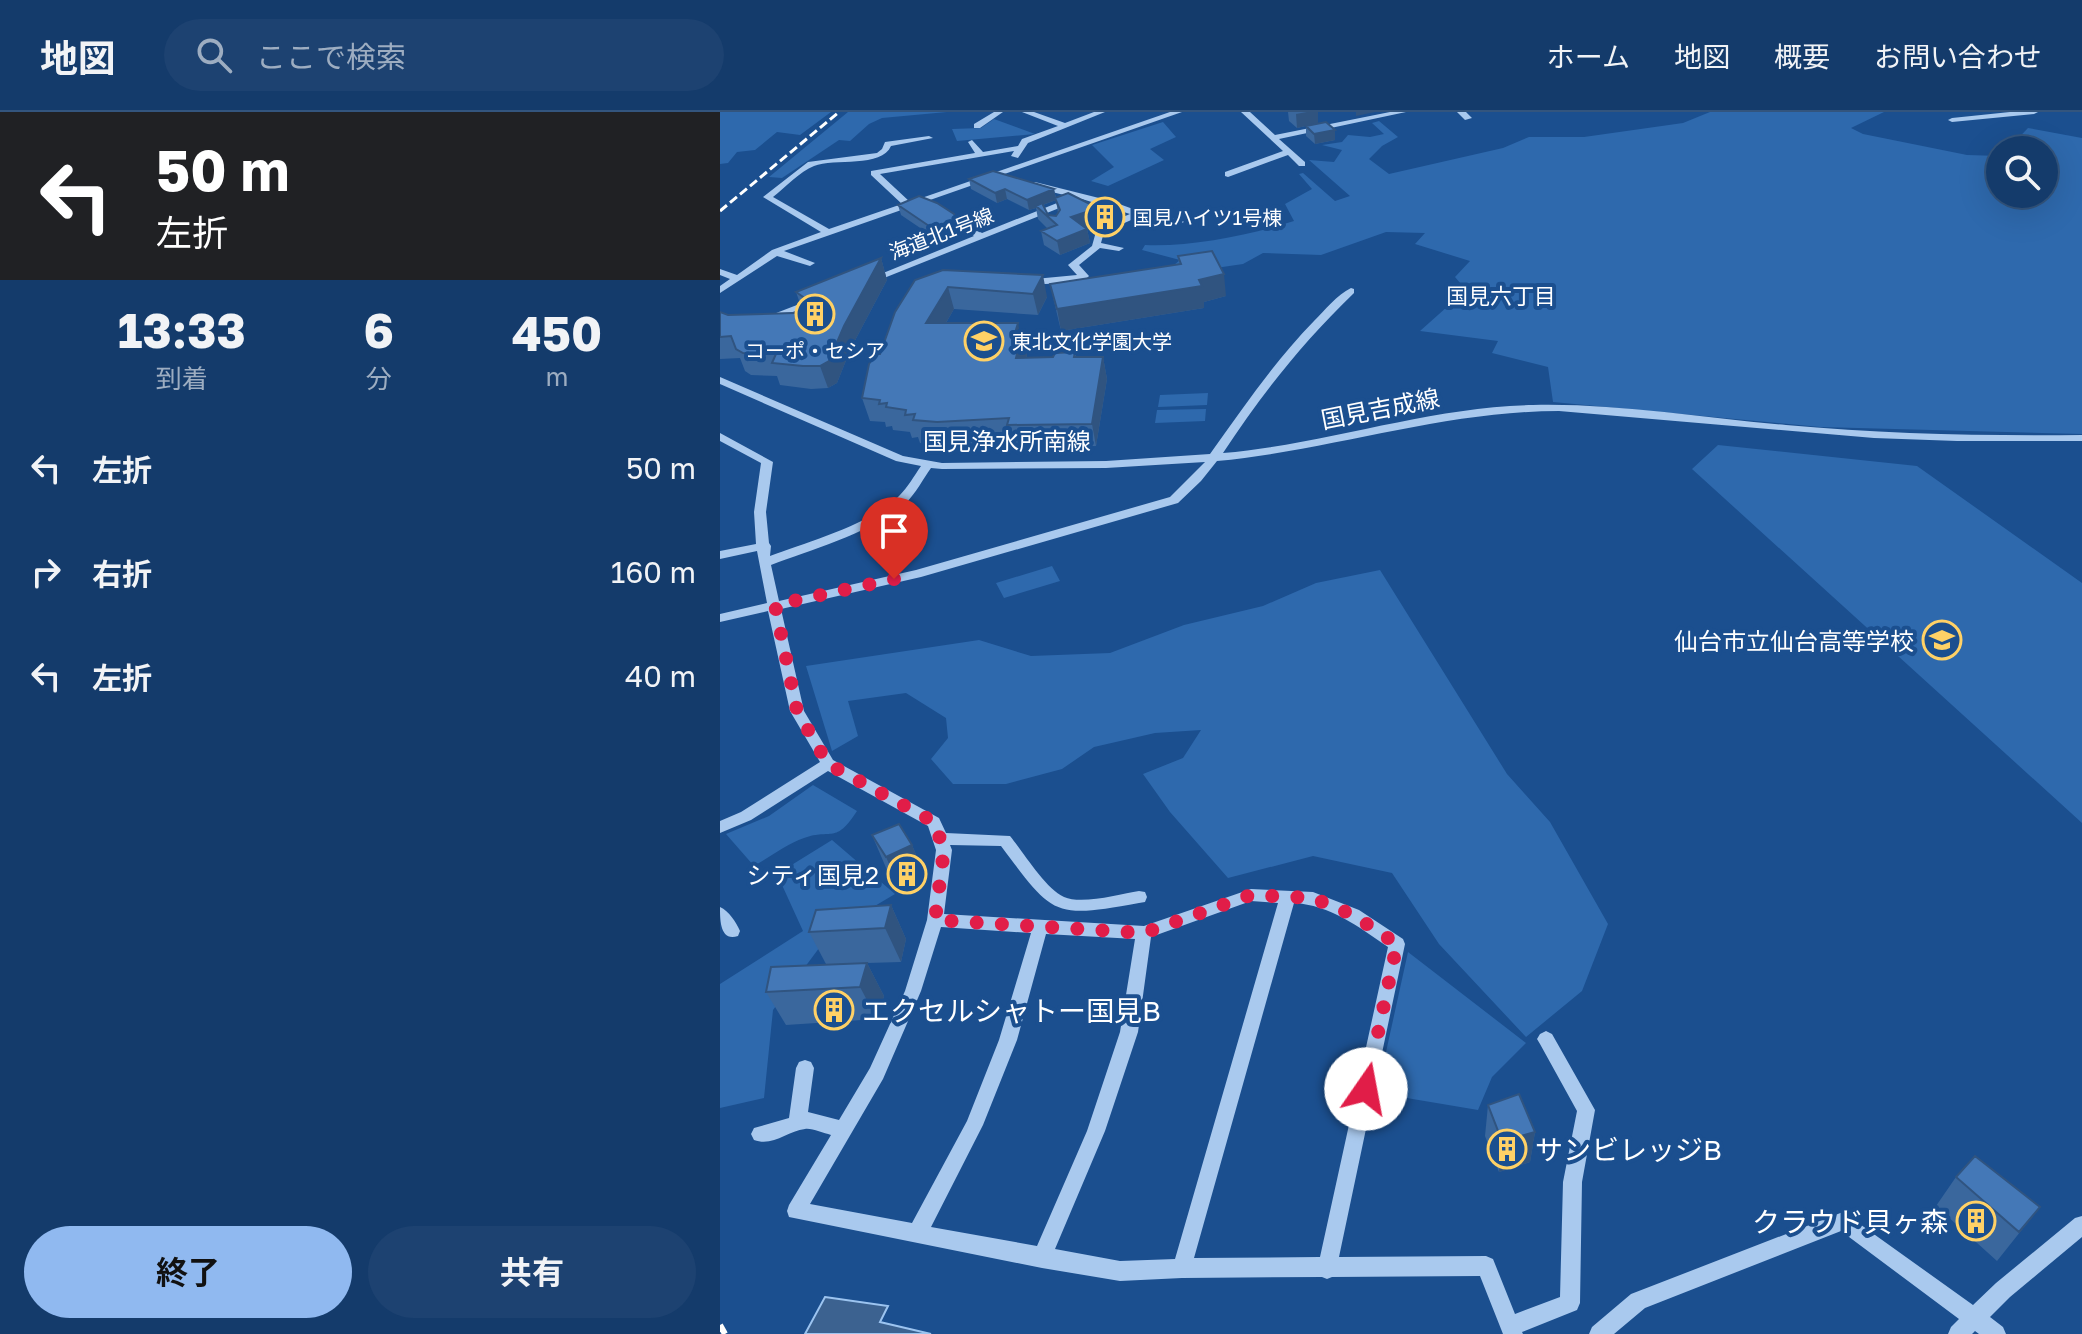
<!DOCTYPE html>
<html lang="ja">
<head>
<meta charset="utf-8">
<style>
  :root { --surface:#143b6b; --page:#1d4271; --text:#f1f3f6; --muted:#9dadc1; --line:#33557e; --accent:#90b9f0 }
  body { margin:0; font-family:"Golos Text","Noto Sans JP",sans-serif; background:var(--page); color:var(--text); height:100vh; display:flex; flex-direction:column; font-size:30px; white-space:nowrap }
  * { box-sizing:border-box; margin:0 }
  p { font-size:26px; color:var(--muted) }
  .icon { flex:none; width:44px; height:44px; fill:none; stroke:currentColor; stroke-width:2; stroke-linecap:round; stroke-linejoin:round }
  .map { position:relative; flex:1; overflow:hidden }
  .panel { display:flex; flex-direction:column; background:var(--surface); width:720px }
  .panel>* { flex:none }
  .guide { background:#202124; color:#fff; overflow:hidden }
  .fabs { position:absolute; left:1266px; top:24px; display:grid; gap:16px }
  .fabs a { display:grid; place-items:center; width:72px; height:72px; border-radius:50%; background:var(--surface); box-shadow:0 8px 32px #0002,0 0 0 2px var(--line); font-size:40px }
  .pin { position:absolute; display:grid; place-items:center; width:68px; height:68px; color:#fff; margin:-82px -34px; border-radius:50% 50% 50% 0; rotate:-45deg; box-shadow:0 0 8px #0007 }
  .pin .icon { rotate:45deg }
  .me { position:absolute; width:88px; margin:-44px; rotate:12deg; stroke-linejoin:round; filter:drop-shadow(0 0 6px #0008) }
  .turn { display:flex; align-items:center; gap:28px; height:168px; padding:0 24px; font-size:36px }
  .turn .icon { width:104px; height:104px; stroke-width:2.5 }
  .turn b { display:block; font-size:56px; line-height:68px }
  .eta { display:flex; justify-content:space-evenly; align-items:center; height:136px; text-align:center }
  .eta b { font-size:48px; font-weight:700; line-height:56px }
  .primary-button { display:flex; gap:16px; margin-top:auto; padding:16px 24px }
  .primary-button a { flex:1; height:92px; border-radius:48px; background:var(--accent); color:#111; font-size:32px; font-weight:700; line-height:92px; text-align:center }
  .primary-button a+a { background:var(--page); color:var(--text) }
  ul { padding:0; list-style:none }
  li { display:flex; align-items:center; gap:24px; height:104px; padding:0 24px }
  li div { flex:1 }
  li b { display:block; font-size:30px }
  li em { font-style:normal }
  header { display:flex; align-items:center; gap:48px; box-sizing:border-box; height:112px; padding:0 40px; background:var(--surface); border-bottom:2px solid var(--line) }
  header strong { font-size:38px }
  nav { display:flex; gap:44px; margin-inline-start:auto; font-size:28px }
  .search { width:560px; height:72px; background:var(--page); display:flex; align-items:center; gap:20px; box-sizing:border-box; padding:0 28px; border-radius:44px; color:var(--muted); font-size:30px }
  main { display:flex; flex:1; min-height:0 }
  .map>svg:first-child { display:block }
  .green { fill:#2e69ad }
  .water { fill:#3c6290; stroke:#9cc4f0; stroke-width:2 }
  .lines { fill:none; stroke-linecap:round; stroke-linejoin:round }
  .minor { fill:#a9c9ee; fill-rule:evenodd }
  .rail-far1 { stroke:#fff; stroke-width:3; stroke-dasharray:9 4; stroke-linecap:butt }
  .rail { stroke:#fff; stroke-width:6; stroke-dasharray:18 8; stroke-linecap:butt }
  .wall { fill:#3a679d; fill-rule:evenodd }
  .shaded-wall { fill:#305480 }
  .building { fill:#4478b7; stroke:#305480; stroke-width:2 }
  .route { stroke:#e11d48; stroke-width:14; stroke-dasharray:0 25.2 }
  .labels { text-anchor:middle; dominant-baseline:central; stroke-width:8; stroke-linejoin:round; paint-order:stroke }
  .far-poi-label { font-size:20px; fill:#fff; stroke:#1b4f8f; text-anchor:start }
  .far-street-label { font-size:20px; fill:#fff; stroke:#1b4f8f }
  .far-neighbourhood-label { font-size:22px; fill:#fff; stroke:#1b4f8f }
  .street-label { font-size:24px; fill:#fff; stroke:#1b4f8f }
  .poi-label { font-size:24px; fill:#fff; stroke:#1b4f8f; text-anchor:end }
  .near-poi-label { font-size:28px; fill:#fff; stroke:#1b4f8f; text-anchor:start }
</style>
</head>
<body>
<header>
<strong>地図</strong>
<div class="search"><svg class="icon" aria-label="search" viewBox="0 0 24 24"><circle cx="10" cy="10" r="6"/><path d="M15 15l6 6"/></svg>ここで検索</div>
<nav><a>ホーム</a><a>地図</a><a>概要</a><a>お問い合わせ</a></nav>
</header>
<main>
<section class="panel">
<div class="guide">
<div class="turn"><svg class="icon" aria-label="left" viewBox="0 0 24 24"><path d="M17 20v-9H6M10 6l-5 5 5 5"/></svg><div><b>50 m</b>左折</div></div>
</div>
<div class="eta">
<div><b>13:33</b><p>到着</p></div>
<div><b>6</b><p>分</p></div>
<div><b>450</b><p>m</p></div>
</div>
<ul>
<li><svg class="icon" aria-label="left" viewBox="0 0 24 24"><path d="M17 20v-9H6M10 6l-5 5 5 5"/></svg><div><b>左折</b></div><em>50 m</em></li>
<li><svg class="icon" aria-label="right" viewBox="0 0 24 24"><path d="M7 20v-9h11M14 6l5 5-5 5"/></svg><div><b>右折</b></div><em>160 m</em></li>
<li><svg class="icon" aria-label="left" viewBox="0 0 24 24"><path d="M17 20v-9H6M10 6l-5 5 5 5"/></svg><div><b>左折</b></div><em>40 m</em></li>
</ul>
<div class="primary-button"><a>終了</a><a>共有</a></div>
</section>
<div class="map">
<svg width="1362" height="1222" viewBox="0 0 1362 1222">
  <rect width="100%" height="100%" fill="#1b4f8f"/>
  <!-- green -->
  <path class="green" d="M0,0H111L80,23L57,20L35,38L17,40L8,51L0,52Z
    M128,0H227L162,6L149,12L130,29L119,28L62,66L49,65Z
    M990,0H1164L1131,16L1143,22L1247,43L1280,44V82H1324V38H1287L1308,16L1362,26V322L1100,315L833,290L828,255L772,241L778,229L700,219L746,178L735,165L750,149L695,132L705,121L666,120L601,143L543,141L523,152L441,164L460,148L422,138L425,133C471,135 530,123 574,109L565,92L592,77L579,62L583,61L615,89L630,84L589,48L614,50L622,38L602,33L622,30L628,23L650,25L664,22L652,11L659,9L678,25L662,34L649,47L669,62L783,36L809,25H864L963,11Z
    M274,7L315,22L237,29L232,17L261,16Z
    M443,10L456,25L430,37L444,48L388,74L371,69L394,55L372,33Z
    M488,281L487,293L438,295L440,283Z
    M486,297L485,309L435,311L437,298Z
    M998,333L1197,354L1362,471V711L972,357Z
    M332,454L340,469L284,486L276,471Z
    M660,458L787,662L830,710L888,812L862,879L806,925L719,832L672,761L593,744L508,766L450,700L423,662L463,646L481,618L435,621L374,635L342,657L286,672H233L211,647L228,626L226,606L186,581L128,589L138,624L112,639L86,554L259,528L311,544L390,541L464,513L543,494L596,471Z
    M93,673L137,699C115,733 112,716 84,726C67,732 50,745 34,754L6,722L49,704Z
    M112,728L175,782L111,820L53,898L44,986L0,996V872L83,819L57,762Z
    M688,840L806,931L772,965L758,998L657,981Z"/>
  <!-- water -->
  <path class="water" d="M105,1185L168,1194L160,1210L211,1222H85Z"/>
  <g class="lines">
    <!-- minor -->
    <path class="minor" d="M274,0H283L260,16H254V12Z
      M302,0H314L345,11L374,0H385L308,31L298,46L291,44L294,39L160,62L190,90L450,0H462L64,139L95,151L90,154L57,144L0,181V174L10,167L0,163V157L17,163L52,138L101,120L43,85L88,50L157,41L162,37L165,30L209,24L213,26L171,34C162,56 114,46 94,54C80,59 65,76 53,85L109,117L182,92L151,63V59L255,41L248,30L252,28L263,40L298,34L302,27L338,14Z
      M521,0H530L555,23L670,0H686L559,27L585,50V54H579L568,43L508,65L505,64V60L563,39Z
      M737,0H746L752,6L745,8Z
      M1290,0H1318L1314,2L1232,10L1228,8L1232,6Z
      M315,70L391,89L435,105L460,107L464,110C451,116 432,110 418,105L384,120L381,131L404,136L399,139L380,136L359,153L369,164L367,166L349,171L301,173V169L304,168L357,163L348,153L372,134L377,116L410,102L362,87L154,170L146,168L254,124L240,115V111H246L262,121L352,85L312,75V71Z
      M631,176L634,177V181C582,231 542,282 503,341C607,332 708,295 813,293C897,291 982,306 1066,313C1164,322 1263,324 1362,323V329H1237L1154,326L839,299C723,299 613,338 497,349L481,369L458,391L201,465L61,497L84,599L113,648L219,706L226,721L290,724C304,741 325,776 344,785C362,793 400,782 419,779L425,780L427,785L425,790L419,791C332,807 333,803 281,734L230,733L232,738L224,802L424,814L531,777L593,780L639,798L683,827L685,832L619,1145L766,1144L773,1147L795,1202L840,1185L843,1070L857,999L820,932L817,927L820,922L826,919L832,922L875,998L862,1070L860,1191L857,1198L802,1220L803,1222H783L760,1164L612,1165L607,1167L602,1165L462,1166L400,1169L322,1156L69,1105L67,1099L69,1093L111,1023C103,1021 92,1016 85,1017C67,1019 53,1035 34,1028L31,1022L34,1016L69,1006L76,956L79,950L85,948L91,950L94,956L88,1000L119,1008L150,956L185,879L207,808L216,738L208,714L108,659L31,708L0,721V709L21,700L100,650L70,599L48,499L0,510V502L47,491L37,439L0,447V439L36,432L34,400L41,351L0,329V321L53,350L46,400L49,431L51,434L50,444C87,430 152,412 179,384C188,375 194,364 201,354L176,349L0,272V265L183,344L222,351L386,349L490,342C523,296 554,250 594,209C605,198 617,183 631,176ZM485,350L450,385L196,458L59,489L51,453C90,438 156,419 186,391C196,381 203,367 211,356L222,357L386,356ZM531,789L558,791L455,1147L400,1149L335,1137L385,1019L418,920L431,825ZM574,791C610,793 639,815 668,835L600,1145L474,1146ZM221,815L311,821L279,928L247,1009L192,1111L90,1092L163,967L201,879ZM326,822L415,827L400,920L367,1019L317,1134L211,1115L263,1013L297,928Z
      M95,186L103,188L50,209L41,207Z
      M0,795C9,799 16,810 20,819L18,824C0,830 0,808 0,795Z
      M1123,1100L1253,1193L1276,1171L1355,1106L1362,1104V1125L1290,1185L1270,1205L1283,1215L1286,1222H1259L1255,1219L1252,1222H1228L1231,1215L1239,1207L1121,1119L925,1196L894,1222H869L872,1215L911,1182Z"/>
    <!-- rail-far1 -->
    <path class="rail-far1" d="M0,99L119,0"/>
    <!-- rail -->
    <path class="rail" d="M0,1213L5,1222"/>
  </g>
  <!-- wall -->
  <path class="wall" d="M568,0H598V11L577,16L569,9Z
    M586,14L615,28L595,32L586,24Z
    M249,67L334,77L336,86L378,96L380,110L365,115L367,117L370,131L340,143L324,133L321,119L328,117L318,107L316,96L309,98L287,87L277,91L251,77ZM336,88L338,101L336,104L328,103L323,93Z
    M178,93L239,118L215,126L181,103Z
    M458,144L506,184L484,190V196L341,219L330,172L459,152Z
    M161,146L167,168L131,236L117,271L108,276L91,277L60,273L57,264L31,263L25,259L20,246L0,247V200L8,203L83,200L76,180Z
    M223,158L327,185L318,203L234,197L226,211L302,220L307,243V246L333,245L355,240L356,245H383L387,267L376,334L293,336L291,329L223,333L200,331L198,325L192,326L190,320L173,318L172,314L166,315L165,310L150,309L142,286L160,242Z
    M152,723L192,733L206,767L181,779L167,758Z
    M171,793L186,827L181,850L147,851L164,884L157,907L66,913L46,880L106,852L89,820Z
    M768,993L815,1020L810,1050L779,1060L765,1024Z
    M1236,1065L1320,1095L1277,1149L1216,1094Z"/>
  <!-- shaded-wall -->
  <path class="shaded-wall" d="M587,0H598V11L577,16L576,2Z
    M636,0H655L636,4Z
    M615,18V28L595,32L594,22Z
    M285,77L287,87L277,91L275,81Z
    M334,77L336,88L317,95L316,94V96L309,98L307,88Z
    M378,96L380,110L353,119L351,105Z
    M236,107L239,118L215,126L212,116Z
    M367,117L370,131L340,143L337,129Z
    M161,146L167,168L131,236L117,271L108,276L100,254Z
    M504,162L506,184L484,190V196L341,219L337,197Z
    M323,163L327,185L318,203L313,182Z
    M228,175L234,197L213,233L206,211Z
    M298,211L301,226L302,220L307,243L302,269L296,246L295,221Z
    M383,245L387,267L376,334L372,312Z
    M192,733L206,767L181,779L166,745Z
    M171,793L186,827L181,850L165,816Z
    M147,851L164,884L157,907L140,875Z
    M815,1020L810,1050L779,1060L782,1029Z"/>
  <!-- building -->
  <path class="building" d="M606,10L615,18L594,22L586,14Z
    M273,59L334,77L307,88L285,77L275,81L249,67Z
    M348,81L378,96L351,105L367,117L337,129L321,119L337,113L316,94L322,91L328,103L336,104L340,98L335,86Z
    M199,84L217,91L234,102L236,107L212,116L178,93Z
    M492,139L504,162L479,168L482,174L337,197L330,172L461,152L458,144Z
    M161,146L124,214L109,249L100,254H83L52,251L56,242L23,241L16,237L11,224L0,225V200L8,203L105,200L76,180Z
    M223,158L323,163L313,182L228,175L206,211H298L295,221L302,220L296,246L333,245L335,241L355,240L354,245H383L372,312L287,313L289,306L217,310L193,308L195,302L185,303L186,298L166,295L167,291L159,292L160,288L142,286L149,252L155,242H160L175,200L195,168Z
    M179,712L192,733L166,745L152,723Z
    M171,793L165,816L89,820L96,798Z
    M147,851L140,875L46,880L51,855Z
    M799,982L815,1020L782,1029L768,993Z
    M1255,1044L1320,1095L1299,1120L1236,1065Z"/>
  <g class="lines">
    <!-- route -->
    <path class="route" d="M174,467L55,493L77,599L108,652L214,710L224,738L215,808L424,821L531,783L593,786L633,803L677,832L646,977"/>
  </g>
  <!-- icons -->
  <defs>
    <g id="building-ring" transform="scale(2)"><circle r="9.5" fill="#1b4f8f" stroke="#ffd166" stroke-width="1.5"/><path d="M-4-6H4V6H1V3H-1V6H-4ZM-2.5-4.3h1.7v1.8h-1.7ZM.8-4.3h1.7v1.8H.8ZM-2.5-1h1.7V.8h-1.7ZM.8-1h1.7V.8H.8Z" fill="#ffd166"/></g>
    <g id="school-ring" transform="scale(2)"><circle r="9.5" fill="#1b4f8f" stroke="#ffd166" stroke-width="1.5"/><path d="M0-5L7-2L0 1L-7-2ZM-4 1L0 2.5L4 1V4Q0 6-4 4Z" fill="#ffd166"/></g>
  </defs>
  <g fill-rule="evenodd">
    <use href="#building-ring" x="385" y="105"/>
    <use href="#building-ring" x="95" y="202"/>
    <use href="#school-ring" x="264" y="229"/>
    <use href="#school-ring" x="1222" y="528"/>
    <use href="#building-ring" x="187" y="762"/>
    <use href="#building-ring" x="114" y="898"/>
    <use href="#building-ring" x="787" y="1037"/>
    <use href="#building-ring" x="1256" y="1109"/>
  </g>
  <g class="labels">
    <!-- far-poi labels -->
    <g class="far-poi-label">
      <text x="413" y="105">国見ハイツ1号棟</text>
      <text x="292" y="229">東北文化学園大学</text>
      <text x="95" y="238" text-anchor="middle">コーポ・セシア</text>
    </g>
    <!-- far-street labels -->
    <g class="far-street-label">
      <text transform="translate(221 121) rotate(-21)">海道北1号線</text>
    </g>
    <!-- far-neighbourhood labels -->
    <g class="far-neighbourhood-label">
      <text x="781" y="183">国見六丁目</text>
    </g>
    <!-- street labels -->
    <g class="street-label">
      <text transform="translate(660 296) rotate(-11)">国見吉成線</text>
      <text x="287" y="328">国見浄水所南線</text>
    </g>
    <!-- poi labels -->
    <g class="poi-label">
      <text x="1194" y="528">仙台市立仙台高等学校</text>
      <text x="159" y="762">シティ国見2</text>
    </g>
    <!-- near-poi labels -->
    <g class="near-poi-label">
      <text x="142" y="898">エクセルシャトー国見B</text>
      <text x="815" y="1037">サンビレッジB</text>
      <text x="1228" y="1109" text-anchor="end">クラウド貝ヶ森</text>
    </g>
  </g>
</svg>
<div class="fabs">
<a><svg class="icon" aria-label="search" viewBox="0 0 24 24"><circle cx="10" cy="10" r="6"/><path d="M15 15l6 6"/></svg></a>
</div>
<div class="pin" style="left:174px;top:467px;background:#d93025"><svg class="icon" aria-label="arrive" viewBox="0 0 24 24"><path d="M6 21V4h12l-3 4 3 4H6"/></svg></div>
<svg class="me" style="left:646px;top:977px" viewBox="-20 -20 40 40"><circle r="19" fill="#fff"/><path d="M0-13L10 11 0 6-10 11z" fill="#e11d48"/></svg>
</div>
</main>
</body>
</html>
